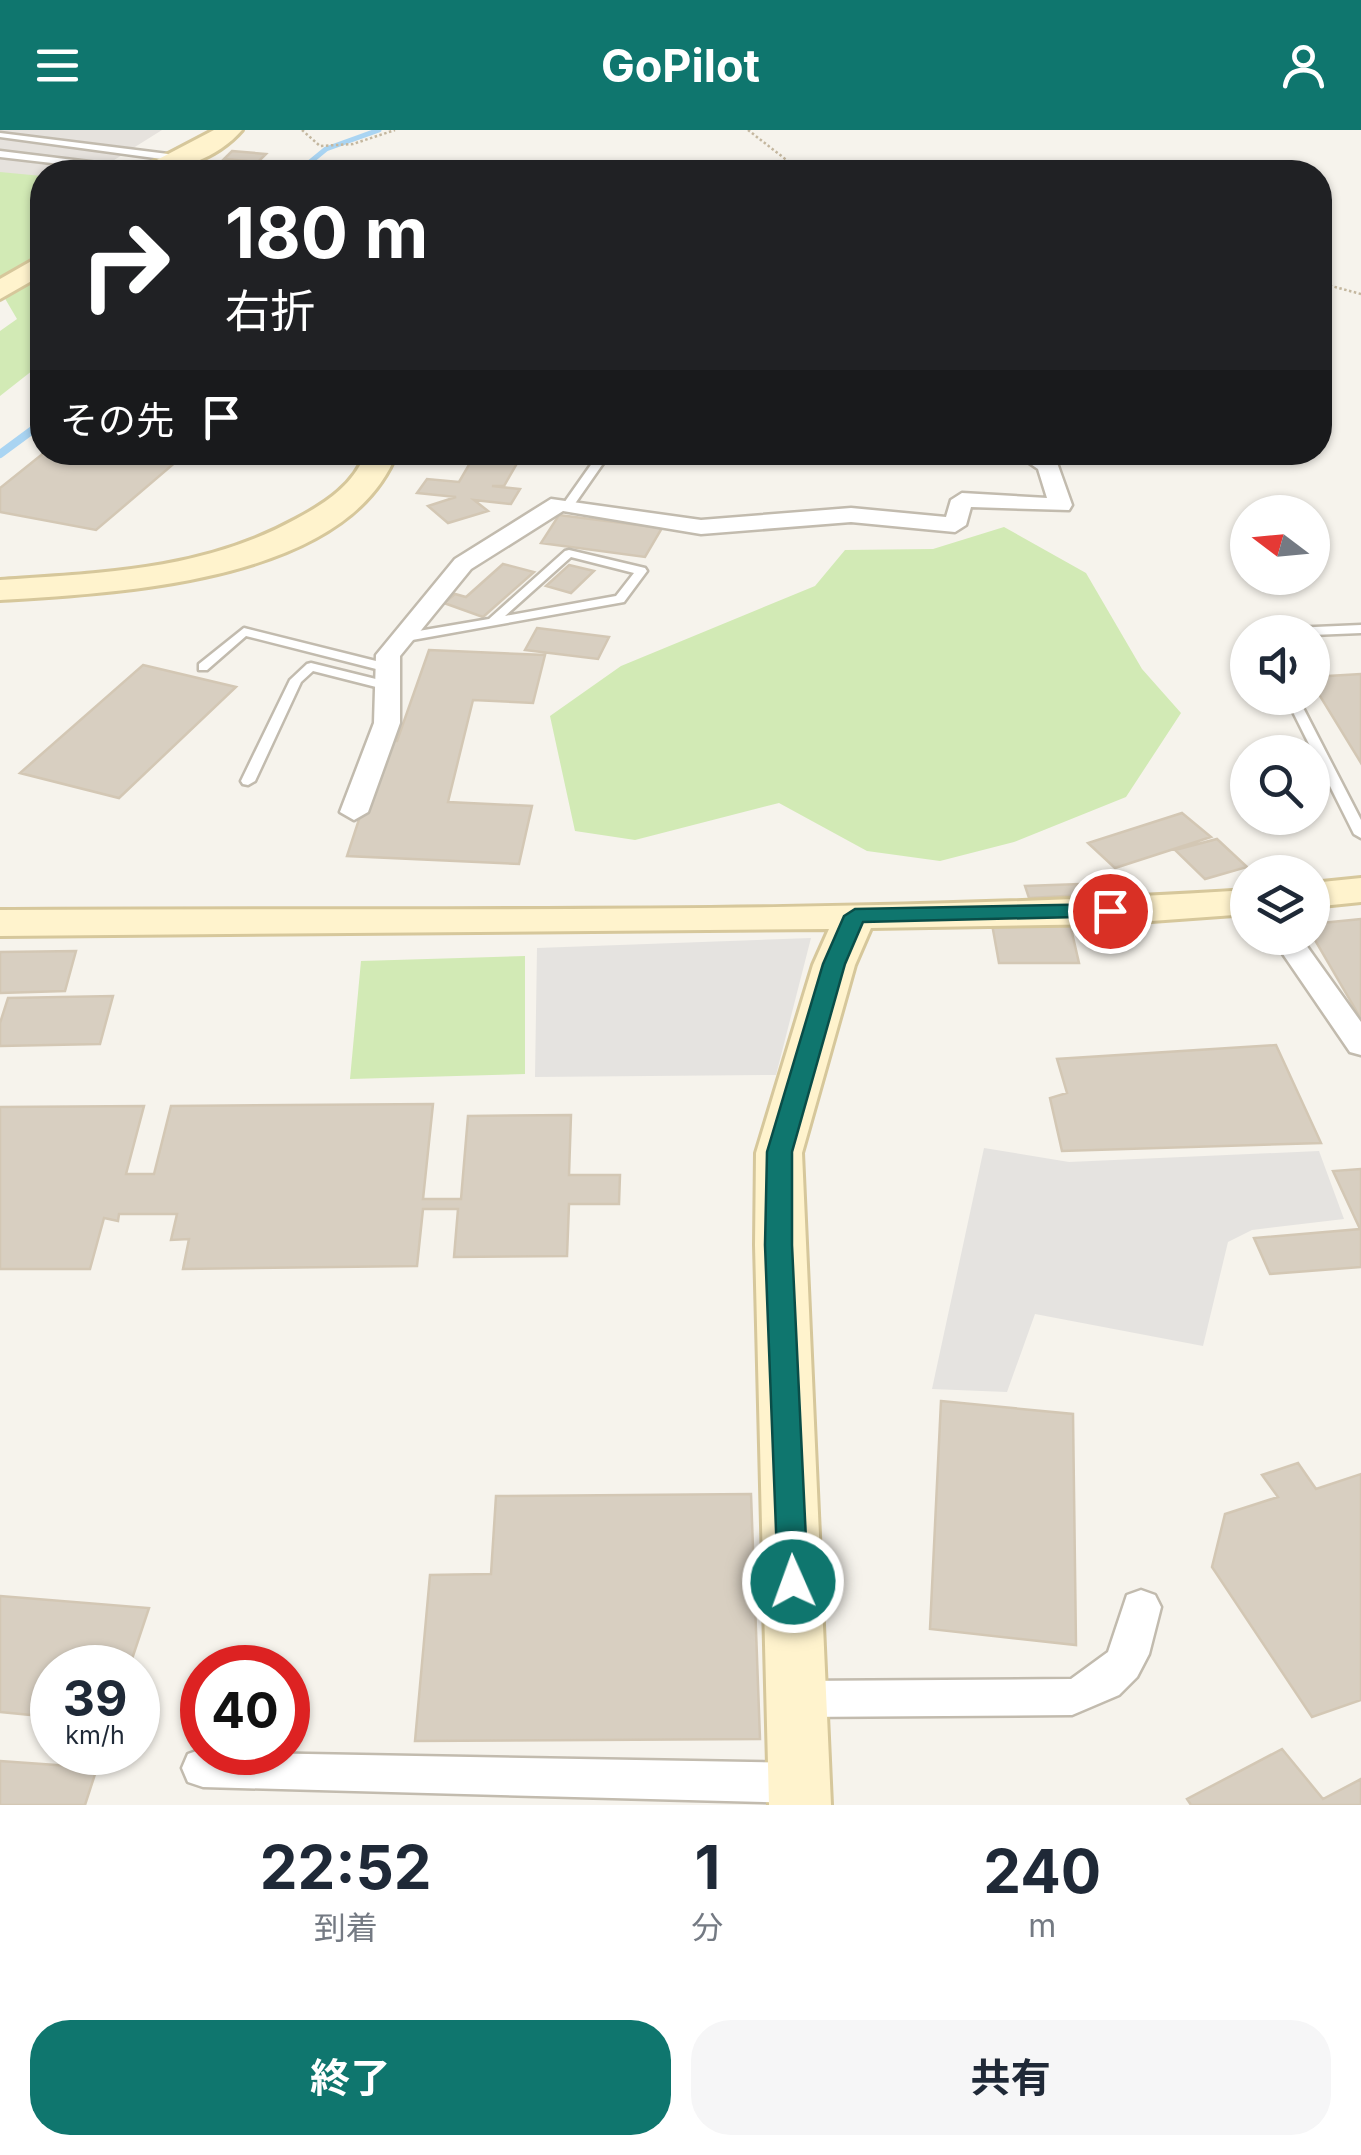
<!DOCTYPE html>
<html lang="ja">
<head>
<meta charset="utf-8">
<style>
  :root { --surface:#fff; --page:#f6f6f7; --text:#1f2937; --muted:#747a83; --accent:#0f766e }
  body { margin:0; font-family:Inter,"Noto Sans JP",sans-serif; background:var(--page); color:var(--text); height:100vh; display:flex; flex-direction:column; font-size:38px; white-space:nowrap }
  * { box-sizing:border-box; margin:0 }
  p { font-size:32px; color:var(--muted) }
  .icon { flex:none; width:55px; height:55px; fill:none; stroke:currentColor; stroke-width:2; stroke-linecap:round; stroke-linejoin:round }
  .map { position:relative; height:1675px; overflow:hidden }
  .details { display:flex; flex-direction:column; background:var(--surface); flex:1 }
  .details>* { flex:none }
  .banner { position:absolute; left:30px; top:30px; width:1302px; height:305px; border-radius:40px; box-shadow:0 2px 8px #0004; background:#202124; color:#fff; overflow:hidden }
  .needle { width:65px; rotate:286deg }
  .controls { position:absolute; left:1230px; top:365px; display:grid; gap:20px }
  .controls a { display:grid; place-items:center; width:100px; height:100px; border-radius:50%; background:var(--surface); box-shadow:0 2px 8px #0004; font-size:50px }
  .speed { position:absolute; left:30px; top:1515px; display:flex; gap:20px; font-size:50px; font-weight:700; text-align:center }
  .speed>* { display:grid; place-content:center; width:130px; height:130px; border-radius:50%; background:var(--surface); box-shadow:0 2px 8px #0004; line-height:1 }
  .speed small { font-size:25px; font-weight:400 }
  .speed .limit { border:15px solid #d22; background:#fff; color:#111 }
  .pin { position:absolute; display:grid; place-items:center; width:85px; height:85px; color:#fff; margin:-42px; border:5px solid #fff; border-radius:50%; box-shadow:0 2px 10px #0007 }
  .me { position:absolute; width:110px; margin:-55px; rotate:358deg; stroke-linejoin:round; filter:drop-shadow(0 0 8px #0008) }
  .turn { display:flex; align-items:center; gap:35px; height:210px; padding:0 30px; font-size:45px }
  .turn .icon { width:130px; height:130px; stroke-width:2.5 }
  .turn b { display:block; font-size:70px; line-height:85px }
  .then { display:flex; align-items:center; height:95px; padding:0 30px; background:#0003; gap:20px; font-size:38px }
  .eta { display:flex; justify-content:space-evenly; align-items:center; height:170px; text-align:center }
  .eta b { font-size:60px; font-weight:700; line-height:70px }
  .cta { display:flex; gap:20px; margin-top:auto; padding:20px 30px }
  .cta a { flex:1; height:115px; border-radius:40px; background:var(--accent); color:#fff; font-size:40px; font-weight:700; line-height:115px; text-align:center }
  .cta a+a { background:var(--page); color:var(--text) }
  header { display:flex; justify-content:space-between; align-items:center; height:130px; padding:0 30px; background:var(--accent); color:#fff; font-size:45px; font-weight:700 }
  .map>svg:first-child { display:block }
  .industrial { fill:#e6e2dd }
  .green { fill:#d2eab5 }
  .parking { fill:#e5e3e0 }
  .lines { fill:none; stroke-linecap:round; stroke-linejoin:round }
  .stream-far1 { stroke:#a9d4f2; stroke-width:5 }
  .stream { stroke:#a9d4f2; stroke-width:8 }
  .building { fill:#d8cfc1; stroke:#d3c7b4; stroke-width:2.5 }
  .lane-casing { stroke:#c2bbae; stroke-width:5 }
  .street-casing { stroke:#c2bbae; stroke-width:5 }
  .secondary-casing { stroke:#d6c79b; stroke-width:6 }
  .path { stroke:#c4b79f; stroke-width:2.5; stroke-dasharray:2.5 2.5; stroke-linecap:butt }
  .lane { fill:#fff; fill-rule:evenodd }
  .street { fill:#fff; fill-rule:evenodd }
  .secondary { fill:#fff3cd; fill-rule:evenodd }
  .route { fill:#0f766e; stroke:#0a4d48; stroke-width:2.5 }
</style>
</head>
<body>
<header><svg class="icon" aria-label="menu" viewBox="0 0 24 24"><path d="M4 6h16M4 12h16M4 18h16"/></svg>GoPilot<svg class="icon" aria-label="person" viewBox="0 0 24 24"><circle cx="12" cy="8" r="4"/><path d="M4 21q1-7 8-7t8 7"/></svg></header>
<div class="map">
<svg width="1361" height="1675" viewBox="0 0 1361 1675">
  <rect width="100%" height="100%" fill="#f6f3ec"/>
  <!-- industrial -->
  <path class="industrial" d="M0,0H162L95,42H42V75L0,102Z"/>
  <!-- green -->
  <path class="green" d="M0,42L42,46V233L0,266V201L17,189L0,160Z
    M1004,397L1086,443L1142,539L1181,583L1126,667L1014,712L940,731L867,721L779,673L635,710L575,701L550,586L621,536L815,456L845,420L933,419Z
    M525,826V944L350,949L361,831Z"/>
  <!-- parking -->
  <path class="parking" d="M811,808L776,945L535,947L537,818Z
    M984,1018L1069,1032L1319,1021L1344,1089L1252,1100L1228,1112L1203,1216L1035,1184L1007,1262L932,1259Z"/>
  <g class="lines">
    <!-- stream-far1 -->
    <path class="stream-far1" d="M298,42L326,19L379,0"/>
    <!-- stream -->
    <path class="stream" d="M0,324L42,293"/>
  </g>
  <!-- building -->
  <path class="building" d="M232,21L266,24L258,32L224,29Z
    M45,322H171L184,325L96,400L0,382V358Z
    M461,322L523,323L504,356H492L520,359L511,374L474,370L488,381L448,393L428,376L456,367L417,363L427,349L459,352L473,328L458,326Z
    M559,385L662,398L645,427L541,413Z
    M503,434L534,442L483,487L444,473L455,464L466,467Z
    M569,435L594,441L571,463L546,456Z
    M537,498L609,507L598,529L525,520Z
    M429,520L545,525L533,573L473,570L448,672L532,676L519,734L347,726L385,610L397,611Z
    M143,535L236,557L119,668L20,643Z
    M1361,544V633L1312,553V547Z
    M1182,683L1211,707L1115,738L1088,713Z
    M1217,709L1247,737L1205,749L1175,720Z
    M1080,754L1084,765L1029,768L1025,756Z
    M1361,789V889L1312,805V794Z
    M992,794H1070L1079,833H999Z
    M76,821L65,861L0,863V822Z
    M113,866L100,914L0,916V893L8,868Z
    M1276,915L1321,1013L1062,1021L1050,968L1067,963L1057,929Z
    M433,974L423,1069H461L468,986L571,985L569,1045H620L619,1074H569L567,1126L454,1127L458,1079H423L417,1136L183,1139L189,1109L171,1110L177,1084H119L118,1091L104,1088L90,1139H0V977L144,976L126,1044H154L171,976Z
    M1361,1039V1137L1270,1144L1254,1108L1360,1099L1333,1041Z
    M941,1271L1073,1284L1076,1515L930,1499Z
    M1298,1333L1316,1359L1361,1344V1570L1312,1587L1212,1437L1225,1384L1278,1367L1262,1345Z
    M751,1364L760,1609L415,1611L430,1445L491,1444L496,1366Z
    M0,1466L149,1478L129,1538H52V1587L0,1582Z
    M1282,1619L1323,1669L1361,1649V1675H1191L1187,1669Z
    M0,1631L97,1638L85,1675H0Z"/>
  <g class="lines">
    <!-- lane casing -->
    <g class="lane-casing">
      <path id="lane" d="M0,3L184,26L188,29L184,32L0,7Z
        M0,21L147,39L151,42H130L0,27Z
        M600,322H611L574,375H566L564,373Z
        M569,420L645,438L647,441L624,472L401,512L395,508L401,504L489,489L565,421ZM571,427L634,443L616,466L505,486Z
        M1361,495V503L1312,505V502H1286L1292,498Z
        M244,498L392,535L394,538L388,542L246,506L207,540H199V534Z
        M311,533L392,553L394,556L388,560L313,541L301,552L255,651L248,655L243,654L241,651L290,550L307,534Z
        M1286,568H1298L1361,690V708L1354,704Z"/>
    </g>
    <!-- street casing -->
    <g class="street-casing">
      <path id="street" d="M1013,322H1041L1056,330L1072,375L1069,380L971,377L966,395L955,402L851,392L701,404L563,381L471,439L400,526V593L368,682L354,690L340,682L374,593L376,525L455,429L551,369L701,390L851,378L946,387L951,370L962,363L1047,368L1038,339Z
        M1272,808H1301L1361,892V925L1350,922Z
        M1141,1460L1155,1465L1161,1477L1149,1524L1137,1547L1119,1565L1072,1585L797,1587L782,1582L776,1569L782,1556L797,1551L1071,1549L1108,1522L1127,1465Z
        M202,1619V1622L800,1633L815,1639L822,1653L815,1667L800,1673L203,1657L188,1652L182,1638L188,1624Z"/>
    </g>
    <!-- secondary casing -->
    <g class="secondary-casing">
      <path id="secondary" d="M214,0H242C216,30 172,44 134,42Z
        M42,125V145L0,169V149Z
        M366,322H397C348,453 116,463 0,470V450C104,443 203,440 296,389C326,373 354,355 366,322Z
        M1361,748V772L1312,777V753Z
        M1248,760V784L1110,794L871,798L855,835L802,1023L831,1675H769L755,1115L756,1023L813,835L829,799L0,806V780C415,777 833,786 1248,760Z"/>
    </g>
    <!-- path -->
    <path class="path" d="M302,0L320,16L353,14L395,0
      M748,0L802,42
      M1320,153L1361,164"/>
    <!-- lane -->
    <use href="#lane" class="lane"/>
    <!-- street -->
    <use href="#street" class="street"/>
    <!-- secondary -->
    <use href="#secondary" class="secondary"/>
  </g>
  <!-- route -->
  <path class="route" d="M1110,774L1118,776V786L863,792L845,834L792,1022V1115L808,1452L804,1461L793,1465L783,1461L778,1452L765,1115L767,1022L823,834L844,786L855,779Z"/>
</svg>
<div class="controls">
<a><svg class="needle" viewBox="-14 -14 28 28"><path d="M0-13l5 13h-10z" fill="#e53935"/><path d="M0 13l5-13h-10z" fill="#747a83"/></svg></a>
<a><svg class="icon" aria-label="sound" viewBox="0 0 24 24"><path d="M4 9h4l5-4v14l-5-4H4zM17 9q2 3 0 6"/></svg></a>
<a><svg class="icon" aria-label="search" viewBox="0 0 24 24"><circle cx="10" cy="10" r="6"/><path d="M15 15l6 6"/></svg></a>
<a><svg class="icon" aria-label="layers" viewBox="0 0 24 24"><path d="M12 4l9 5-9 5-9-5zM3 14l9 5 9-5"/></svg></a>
</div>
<div class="speed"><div>39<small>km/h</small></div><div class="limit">40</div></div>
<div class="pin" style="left:1110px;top:781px;background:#d93025"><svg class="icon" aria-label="arrive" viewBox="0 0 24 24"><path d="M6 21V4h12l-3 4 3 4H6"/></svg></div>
<svg class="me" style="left:793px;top:1452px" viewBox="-20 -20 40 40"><circle r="17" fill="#0f766e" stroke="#fff" stroke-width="3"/><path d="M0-11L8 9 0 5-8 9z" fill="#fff"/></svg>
<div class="banner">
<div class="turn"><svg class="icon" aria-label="right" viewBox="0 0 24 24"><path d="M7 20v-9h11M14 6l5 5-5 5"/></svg><div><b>180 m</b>右折</div></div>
<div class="then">その先<svg class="icon" aria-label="arrive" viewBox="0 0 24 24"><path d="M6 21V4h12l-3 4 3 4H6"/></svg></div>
</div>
</div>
<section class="details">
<div class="eta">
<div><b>22:52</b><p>到着</p></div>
<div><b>1</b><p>分</p></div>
<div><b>240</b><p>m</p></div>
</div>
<div class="cta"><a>終了</a><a>共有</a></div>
</section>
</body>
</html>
